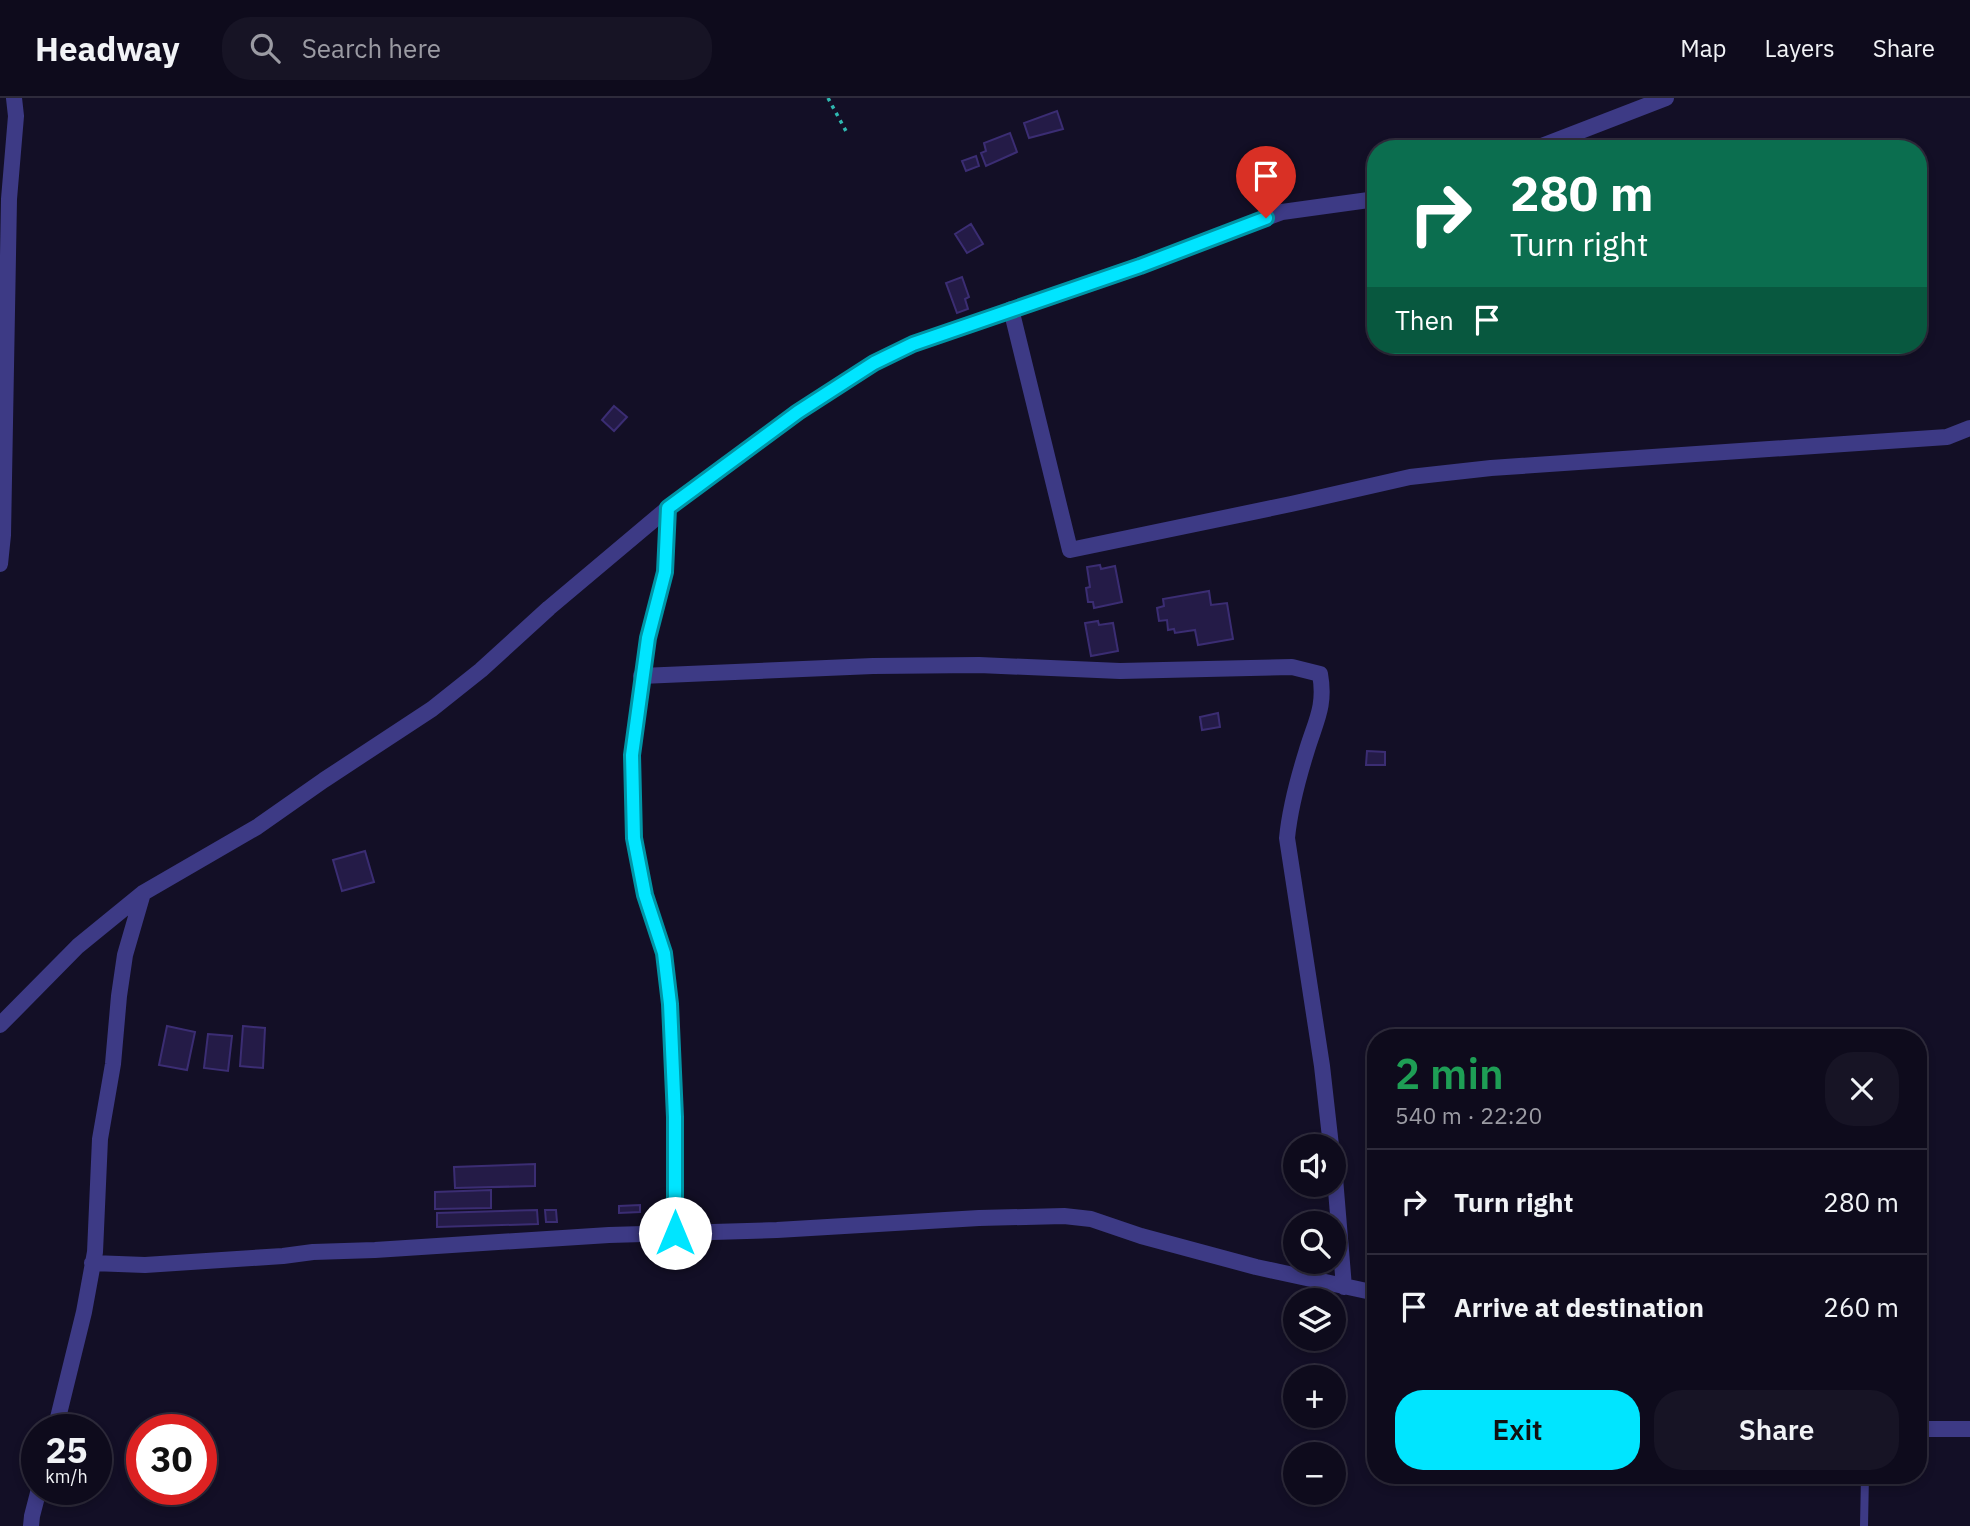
<!DOCTYPE html>
<html lang="en">
<head>
<meta charset="utf-8">
<style>
  :root { --surface:#0e0b1c; --page:#171425; --text:#f1f3f6; --muted:#9b9ba3; --line:#2e2b3b; --accent:#00e5ff }
  body { margin:0; font-family:"IBM Plex Sans",sans-serif; background:var(--page); color:var(--text); height:100vh; display:flex; flex-direction:column; font-size:26px; white-space:nowrap }
  * { box-sizing:border-box; margin:0 }
  p { font-size:23px; color:var(--muted) }
  .icon { flex:none; width:38px; height:38px; fill:none; stroke:currentColor; stroke-width:2; stroke-linecap:round; stroke-linejoin:round }
  .map { position:relative; flex:1; overflow:hidden }
  .side { position:absolute; left:1367px; top:931px; width:560px; height:455px; display:flex; flex-direction:column; background:var(--surface); border-radius:28px; box-shadow:0 4px 10px #0003,0 0 0 2px var(--line) }
  .side>* { flex:none }
  .guide { position:absolute; left:1367px; top:42px; width:560px; height:214px; border-radius:28px; box-shadow:0 4px 10px #0003,0 0 0 2px var(--line); background:#0b6e4f; color:#fff; overflow:hidden }
  .tools { position:absolute; left:1283px; top:1036px; display:grid; gap:14px }
  .tools a { display:grid; place-items:center; width:63px; height:63px; border-radius:50%; background:var(--surface); box-shadow:0 4px 10px #0003,0 0 0 2px var(--line); font-size:35px }
  .speed { position:absolute; left:21px; top:1316px; display:flex; gap:14px; font-size:35px; font-weight:700; text-align:center }
  .speed>* { display:grid; place-content:center; width:91px; height:91px; border-radius:50%; background:var(--surface); box-shadow:0 4px 10px #0003,0 0 0 2px var(--line); line-height:1 }
  .speed small { font-size:18px; font-weight:400 }
  .speed .limit { border:10px solid #d22; background:#fff; color:#111 }
  .pin { position:absolute; display:grid; place-items:center; width:60px; height:60px; color:#fff; margin:-72px -30px; border-radius:50% 50% 50% 0; rotate:-45deg; box-shadow:0 0 7px #0007 }
  .pin .icon { rotate:45deg }
  .me { position:absolute; width:77px; margin:-38px; rotate:0deg; stroke-linejoin:round; filter:drop-shadow(0 0 5px #0008) }
  .turn { display:flex; align-items:center; gap:24px; height:147px; padding:0 28px; font-size:32px }
  .turn .icon { width:91px; height:91px; stroke-width:2.5 }
  .turn b { display:block; font-size:49px; line-height:60px }
  .then { display:flex; align-items:center; height:66px; padding:0 28px; background:#0003; gap:14px; font-size:26px }
  .round { display:grid; place-items:center; flex:none; width:74px; height:74px; border-radius:28px; background:var(--page) }
  .summary { display:flex; align-items:center; justify-content:space-between; height:119px; padding:0 28px }
  h1 { font-size:42px; font-weight:600; line-height:52px; color:#1e9e55 }
  .button { display:flex; gap:14px; margin-top:auto; padding:14px 28px }
  .button a { flex:1; height:80px; border-radius:28px; background:var(--accent); color:#111; font-size:28px; font-weight:600; line-height:80px; text-align:center }
  .button a+a { background:var(--page); color:var(--text) }
  ul { padding:0; list-style:none }
  li { display:flex; align-items:center; gap:21px; height:105px; padding:0 28px; border-top:2px solid var(--line) }
  li div { flex:1 }
  li b { display:block; font-size:26px }
  li em { font-style:normal }
  header { display:flex; align-items:center; gap:42px; box-sizing:border-box; height:98px; padding:0 35px; background:var(--surface); border-bottom:2px solid var(--line) }
  header strong { font-size:33px }
  nav { display:flex; gap:38px; margin-inline-start:auto; font-size:24px }
  .search { width:490px; height:63px; background:var(--page); display:flex; align-items:center; gap:18px; box-sizing:border-box; padding:0 24px; border-radius:28px; color:var(--muted); font-size:26px }
  .map>svg:first-child { display:block }
  .building { fill:#241b47; stroke:#3b2d73; stroke-width:2 }
  .lines { fill:none; stroke-linecap:round; stroke-linejoin:round }
  .path { stroke:#2fb8b0; stroke-width:3.5; stroke-dasharray:3.5 5; stroke-linecap:butt }
  .lane { stroke:#3d3a85; stroke-width:8 }
  .street { stroke:#3d3a85; stroke-width:16 }
  .route-casing { stroke:#0095a6; stroke-width:18 }
  .route { stroke:#00e5ff; stroke-width:12 }
</style>
</head>
<body>
<header>
<strong>Headway</strong>
<div class="search"><svg class="icon" aria-label="search" viewBox="0 0 24 24"><circle cx="10" cy="10" r="6"/><path d="M15 15l6 6"/></svg>Search here</div>
<nav><a>Map</a><a>Layers</a><a>Share</a></nav>
</header>
<div class="map">
<svg width="1970" height="1428" viewBox="0 0 1970 1428">
  <rect width="100%" height="100%" fill="#130f26"/>
  <!-- building -->
  <path class="building" d="M1057,13L1063,31L1029,40L1024,25Z
    M1010,35L1017,54L986,68L981,55L986,53L984,45Z
    M976,58L979,68L966,73L962,63Z
    M971,126L983,146L967,155L955,136Z
    M962,179L969,199L965,201L968,211L957,215L946,185Z
    M614,308L627,319L614,333L602,322Z
    M1100,467L1101,471L1115,468L1122,504L1094,510L1093,504H1088L1086,490L1090,489L1087,469Z
    M1209,493L1211,507L1227,505L1233,541L1198,547L1195,532L1175,535L1174,531L1168,532L1167,522L1159,523L1157,510L1164,508L1163,501Z
    M1098,523L1099,527L1113,525L1118,553L1091,558L1085,525Z
    M1218,615L1220,629L1202,632L1200,619Z
    M1367,653L1385,654V667H1366Z
    M365,753L374,784L342,793L333,762Z
    M167,928L195,934L187,972L159,967Z
    M243,928L265,930L263,970L240,968Z
    M208,936L232,938L228,973L204,970Z
    M535,1066V1088L455,1090L454,1069Z
    M491,1092V1110L435,1111V1094Z
    M640,1107V1114L619,1115V1108Z
    M537,1112L538,1126L437,1129V1115Z
    M545,1112H556L557,1124H546Z"/>
  <g class="lines">
    <!-- path -->
    <path class="path" d="M828,0L847,35"/>
    <!-- lane -->
    <path class="lane" d="M1864,1428L1865,1377"/>
    <!-- street -->
    <path class="street" d="M1534,51L1666,0
      M1011,211L1070,452L1291,406L1410,379L1491,370L1947,339L1970,330
      M668,410L665,474L648,540L632,657L634,740L645,797L664,855L670,906L675,1019V1135
      M0,466L3,437L9,101L16,18L14,0
      M641,578L873,568L979,567L1120,573L1292,569L1320,576C1326,609 1315,624 1306,655C1297,684 1290,710 1287,740L1322,968L1331,1048
      M0,927L78,848L143,795L257,729L324,682L432,611L481,572L549,510L668,410L798,314L874,265L913,246L1140,168L1282,114L1376,101
      M1334,1068L1344,1189
      M92,1165L145,1167L283,1158L313,1154L375,1152L609,1137L777,1132L979,1120L1064,1118L1091,1121L1141,1138L1256,1169L1376,1195
      M1918,1331H1970
      M55,1332L84,1214L95,1154L100,1041L113,966L119,898L125,857L143,795
      M31,1428L32,1418L39,1391"/>
  </g>
  <g class="lines">
    <!-- route casing -->
    <g class="route-casing">
      <path id="route" d="M675,1135V1019L670,906L664,855L645,797L634,740L632,657L648,540L665,474L668,410L798,314L874,265L913,246L1140,168L1266,120"/>
    </g>
    <!-- route -->
    <use href="#route" class="route"/>
  </g>
</svg>
<div class="tools">
<a><svg class="icon" aria-label="sound" viewBox="0 0 24 24"><path d="M4 9h4l5-4v14l-5-4H4zM17 9q2 3 0 6"/></svg></a>
<a><svg class="icon" aria-label="search" viewBox="0 0 24 24"><circle cx="10" cy="10" r="6"/><path d="M15 15l6 6"/></svg></a>
<a><svg class="icon" aria-label="layers" viewBox="0 0 24 24"><path d="M12 4l9 5-9 5-9-5zM3 14l9 5 9-5"/></svg></a>
<a>+</a>
<a>−</a>
</div>
<div class="speed"><div>25<small>km/h</small></div><div class="limit">30</div></div>
<div class="pin" style="left:1266px;top:120px;background:#d93025"><svg class="icon" aria-label="arrive" viewBox="0 0 24 24"><path d="M6 21V4h12l-3 4 3 4H6"/></svg></div>
<svg class="me" style="left:675px;top:1135px" viewBox="-20 -20 40 40"><circle r="19" fill="#fff"/><path d="M0-13L10 11 0 6-10 11z" fill="#00e5ff"/></svg>
<div class="guide">
<div class="turn"><svg class="icon" aria-label="right" viewBox="0 0 24 24"><path d="M7 20v-9h11M14 6l5 5-5 5"/></svg><div><b>280 m</b>Turn right</div></div>
<div class="then">Then<svg class="icon" aria-label="arrive" viewBox="0 0 24 24"><path d="M6 21V4h12l-3 4 3 4H6"/></svg></div>
</div>
<section class="side">
<div class="summary"><div><h1>2 min</h1><p>540 m · 22:20</p></div><a class="round"><svg class="icon" aria-label="close" viewBox="0 0 24 24"><path d="M6 6l12 12M18 6L6 18"/></svg></a></div>
<ul>
<li><svg class="icon" aria-label="right" viewBox="0 0 24 24"><path d="M7 20v-9h11M14 6l5 5-5 5"/></svg><div><b>Turn right</b></div><em>280 m</em></li>
<li><svg class="icon" aria-label="arrive" viewBox="0 0 24 24"><path d="M6 21V4h12l-3 4 3 4H6"/></svg><div><b>Arrive at destination</b></div><em>260 m</em></li>
</ul>
<div class="button"><a>Exit</a><a>Share</a></div>
</section>
</div>
</body>
</html>
